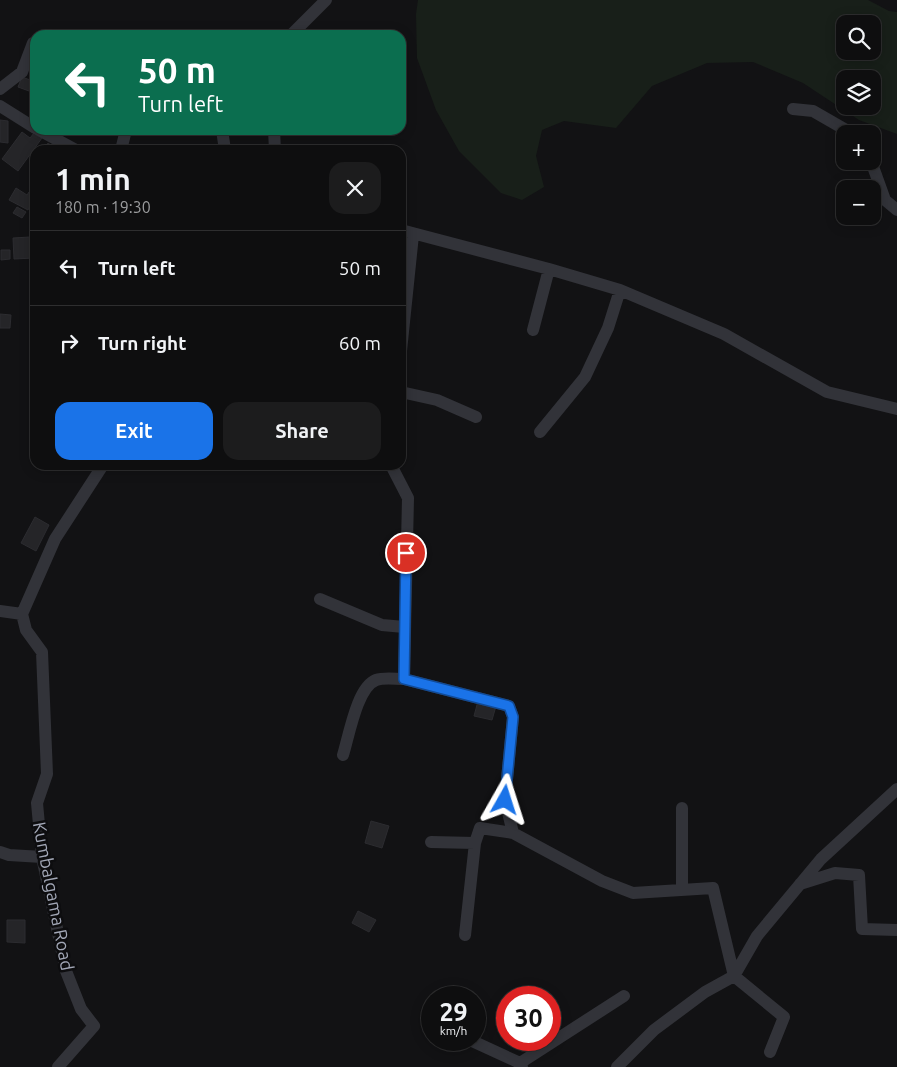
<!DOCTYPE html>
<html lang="en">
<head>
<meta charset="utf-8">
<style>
  :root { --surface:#0e0e0f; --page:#1c1c1d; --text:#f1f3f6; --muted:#9b9c9e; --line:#2e2e2f; --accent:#1a73e8 }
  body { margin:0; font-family:Ubuntu,sans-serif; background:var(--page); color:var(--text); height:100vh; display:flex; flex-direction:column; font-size:19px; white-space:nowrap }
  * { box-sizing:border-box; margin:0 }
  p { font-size:16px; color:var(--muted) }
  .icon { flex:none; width:28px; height:28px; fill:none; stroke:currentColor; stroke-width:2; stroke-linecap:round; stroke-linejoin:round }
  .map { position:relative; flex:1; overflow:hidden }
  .details { position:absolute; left:30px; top:145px; width:376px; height:325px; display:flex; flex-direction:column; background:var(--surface); border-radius:15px; box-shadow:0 2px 12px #0003,0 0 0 1px var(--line) }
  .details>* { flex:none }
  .guide { position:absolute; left:30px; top:30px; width:376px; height:105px; border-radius:15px; box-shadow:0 2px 12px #0003,0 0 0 1px var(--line); background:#0b6e4f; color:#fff; overflow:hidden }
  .controls { position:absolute; left:836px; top:15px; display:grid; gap:10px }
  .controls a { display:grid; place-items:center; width:45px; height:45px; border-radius:10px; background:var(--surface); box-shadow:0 2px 12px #0003,0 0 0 1px var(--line); font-size:25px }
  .speed { position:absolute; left:421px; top:986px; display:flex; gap:10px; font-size:25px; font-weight:700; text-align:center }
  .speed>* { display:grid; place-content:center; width:65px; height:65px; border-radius:50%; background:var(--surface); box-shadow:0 2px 12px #0003,0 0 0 1px var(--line); line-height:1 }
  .speed small { font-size:12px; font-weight:400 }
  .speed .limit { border:8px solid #d22; background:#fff; color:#111 }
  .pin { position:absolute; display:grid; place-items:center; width:42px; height:42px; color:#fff; margin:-21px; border:2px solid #fff; border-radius:50%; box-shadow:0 1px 5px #0007 }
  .me { position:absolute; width:55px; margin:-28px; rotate:6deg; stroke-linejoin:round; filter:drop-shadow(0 0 4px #0008) }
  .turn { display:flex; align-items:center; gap:18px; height:105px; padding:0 25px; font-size:22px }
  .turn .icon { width:65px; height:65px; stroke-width:2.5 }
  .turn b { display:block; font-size:35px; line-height:42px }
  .round { display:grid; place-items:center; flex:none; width:52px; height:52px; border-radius:15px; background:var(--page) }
  .headline { display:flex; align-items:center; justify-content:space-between; height:85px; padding:0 25px }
  h1 { font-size:30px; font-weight:600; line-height:38px }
  .primary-button { display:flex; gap:10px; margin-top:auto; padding:10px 25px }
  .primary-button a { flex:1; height:58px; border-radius:15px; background:var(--accent); color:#fff; font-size:20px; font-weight:600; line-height:58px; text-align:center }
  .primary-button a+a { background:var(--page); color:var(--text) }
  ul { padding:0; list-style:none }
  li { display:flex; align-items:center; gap:15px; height:75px; padding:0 25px; border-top:1px solid var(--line) }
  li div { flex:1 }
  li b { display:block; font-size:19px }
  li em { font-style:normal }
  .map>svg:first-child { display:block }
  .green { fill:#181f19; fill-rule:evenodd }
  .building { fill:#252528; stroke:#2c2c30 }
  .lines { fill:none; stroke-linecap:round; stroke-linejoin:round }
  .minor { stroke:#323339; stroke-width:12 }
  .route-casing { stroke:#114b97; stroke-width:12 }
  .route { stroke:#1a73e8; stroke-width:9 }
  .labels { text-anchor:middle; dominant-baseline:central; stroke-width:5; stroke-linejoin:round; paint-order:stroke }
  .street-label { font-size:18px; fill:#a2a7b6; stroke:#0d0d0f }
</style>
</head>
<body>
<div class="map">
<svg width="897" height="1067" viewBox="0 0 897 1067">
  <rect width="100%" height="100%" fill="#121214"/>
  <!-- green -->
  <path class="green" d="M418,0H868L889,11L897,12V134L859,120L803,83L753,62L707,63L652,86L616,128L564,121L542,130L536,156L544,187L522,200L501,193L459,151L436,110L417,58L416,14ZM845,24H872V51H845ZM845,79H872V106H845Z"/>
  <!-- building -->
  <path class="building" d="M22,77L33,81L29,91L18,87Z
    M0,120L8,121V143L0,142Z
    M22,132L30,138L34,133L42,138L18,171L2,159Z
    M48,143L56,149L55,150H43Z
    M16,188L27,195L29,192L35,196L28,210L9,200Z
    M17,207L26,212L22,218L13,213Z
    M30,237L31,249L34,250V258L14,259L13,238Z
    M1,250H10V259L1,260Z
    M0,314L11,315L10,328H0Z
    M35,378V410L30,409Z
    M35,517L49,525L36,551L21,543Z
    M478,701L496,706L492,720L474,716Z
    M371,821L389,826L382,848L365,843Z
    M358,911L376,920L369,932L352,923Z
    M7,920H25V943L7,942Z"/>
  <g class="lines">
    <!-- minor -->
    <path class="minor" d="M291,35L326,0
      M0,89L22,72L33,43
      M0,106L35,128
      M793,109L813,111L853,134
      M39,130L76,150
      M222,130L225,150
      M274,130L275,150
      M121,150L126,130
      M871,161L885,200L897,210
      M401,230L549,269L620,290L724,334L827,392L897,409
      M533,330L549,269
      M401,351L413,235
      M401,392L437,400L476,417
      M540,432L585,377L608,328L620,290
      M391,465L408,498L404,679L509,706L513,717L505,800L513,833L602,881L633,893L713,888L734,976L784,1017L770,1052
      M320,599L382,625L404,627
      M0,611L22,614
      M343,755C349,736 357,687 376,680C384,677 395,679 404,679
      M682,808V890
      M431,842L475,843L480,828L513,833
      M0,852L9,855L42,857
      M800,884L835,873L859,875L862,929L897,930
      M465,935L475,843
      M470,1040L520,1063L522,1067
      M520,1063L624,996
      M58,1067L94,1026L81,1009L66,971L42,857L37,803L47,774L42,652L26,630L22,614L55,539L103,465
      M617,1067L654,1030L705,992L734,976L757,936L821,859L897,789"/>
  </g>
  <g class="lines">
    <!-- route casing -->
    <g class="route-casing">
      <path id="route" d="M406,553L404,679L509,706L513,717L505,800"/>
    </g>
    <!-- route -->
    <use href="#route" class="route"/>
  </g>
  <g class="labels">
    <!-- street labels -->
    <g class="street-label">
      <text transform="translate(54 896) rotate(79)">Kumbalgama Road</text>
    </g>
  </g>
</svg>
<div class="controls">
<a><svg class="icon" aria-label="search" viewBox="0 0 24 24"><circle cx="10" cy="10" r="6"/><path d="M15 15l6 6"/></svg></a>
<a><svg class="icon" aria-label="layers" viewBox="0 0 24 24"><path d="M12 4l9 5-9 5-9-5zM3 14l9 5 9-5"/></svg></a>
<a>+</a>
<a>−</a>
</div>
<div class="speed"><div>29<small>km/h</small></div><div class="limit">30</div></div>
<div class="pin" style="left:406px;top:553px;background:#d93025"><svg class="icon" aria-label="arrive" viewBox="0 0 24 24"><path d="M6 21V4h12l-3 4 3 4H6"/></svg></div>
<svg class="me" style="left:505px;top:800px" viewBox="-20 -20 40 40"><path d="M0-17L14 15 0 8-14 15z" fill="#1a73e8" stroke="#fff" stroke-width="4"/></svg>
<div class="guide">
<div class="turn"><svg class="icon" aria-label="left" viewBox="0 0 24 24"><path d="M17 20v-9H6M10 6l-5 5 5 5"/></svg><div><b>50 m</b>Turn left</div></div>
</div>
<section class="details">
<div class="headline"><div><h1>1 min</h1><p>180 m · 19:30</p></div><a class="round"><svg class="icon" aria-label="close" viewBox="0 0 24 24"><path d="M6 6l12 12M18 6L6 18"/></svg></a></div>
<ul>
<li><svg class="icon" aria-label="left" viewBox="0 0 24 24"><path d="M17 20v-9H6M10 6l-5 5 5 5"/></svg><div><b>Turn left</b></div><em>50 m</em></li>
<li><svg class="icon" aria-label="right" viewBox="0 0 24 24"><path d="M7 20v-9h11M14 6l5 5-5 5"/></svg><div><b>Turn right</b></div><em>60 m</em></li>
</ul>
<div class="primary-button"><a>Exit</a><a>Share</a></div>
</section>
</div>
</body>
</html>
